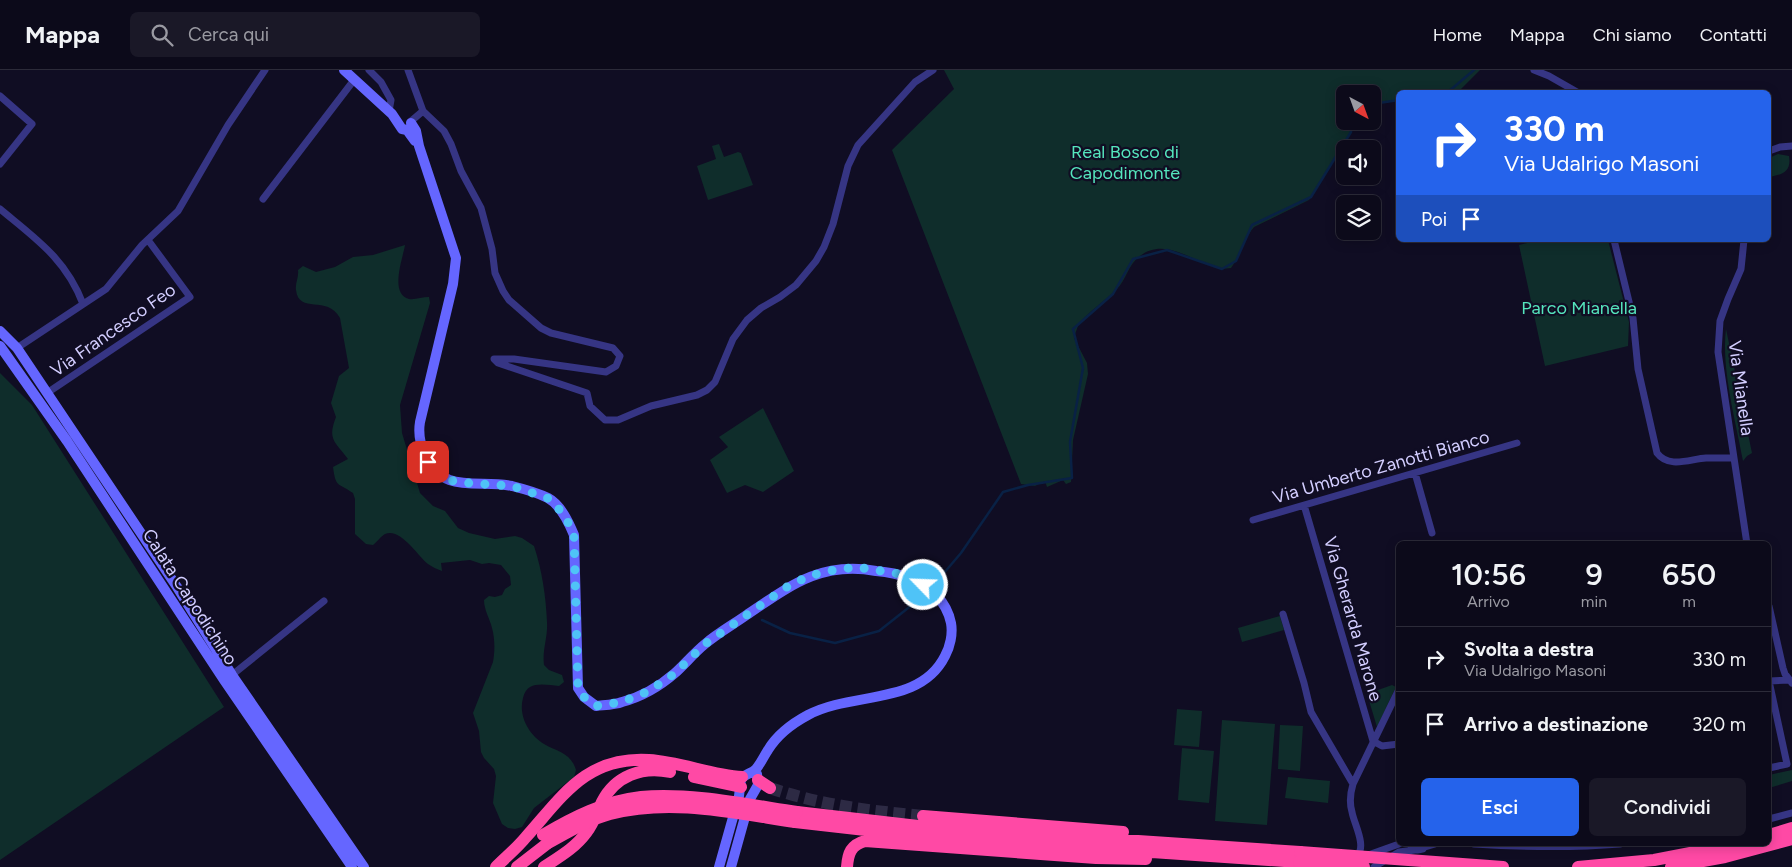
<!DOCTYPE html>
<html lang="it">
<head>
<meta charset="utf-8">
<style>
  :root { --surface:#0c0a1a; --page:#1a1827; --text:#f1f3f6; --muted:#9a9aa2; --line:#2c2b39; --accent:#2563eb }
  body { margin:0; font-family:Figtree,sans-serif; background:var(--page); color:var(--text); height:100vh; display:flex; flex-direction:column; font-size:19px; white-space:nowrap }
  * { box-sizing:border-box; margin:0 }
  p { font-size:16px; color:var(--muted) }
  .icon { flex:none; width:28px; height:28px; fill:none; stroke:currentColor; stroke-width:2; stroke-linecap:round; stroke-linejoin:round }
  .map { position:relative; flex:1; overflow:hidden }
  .sheet { position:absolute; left:1396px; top:471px; width:375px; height:305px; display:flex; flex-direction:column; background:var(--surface); border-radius:8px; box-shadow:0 2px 12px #0003,0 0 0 1px var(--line) }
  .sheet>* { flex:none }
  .banner { position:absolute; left:1396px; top:20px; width:375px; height:152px; border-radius:8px; box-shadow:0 2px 12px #0003,0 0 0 1px var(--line); background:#2563eb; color:#fff; overflow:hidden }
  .needle { width:32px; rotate:139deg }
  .buttons { position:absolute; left:1336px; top:15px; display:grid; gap:10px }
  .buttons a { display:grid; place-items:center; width:45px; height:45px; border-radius:8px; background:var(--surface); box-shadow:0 2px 12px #0003,0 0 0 1px var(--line); font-size:25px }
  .pin { position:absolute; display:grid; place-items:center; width:42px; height:42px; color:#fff; margin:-21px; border-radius:10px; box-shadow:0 2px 8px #0006 }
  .me { position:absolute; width:55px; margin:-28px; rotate:294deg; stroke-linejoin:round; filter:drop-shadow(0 0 4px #0008) }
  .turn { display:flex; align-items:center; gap:18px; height:105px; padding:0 25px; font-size:22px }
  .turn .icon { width:65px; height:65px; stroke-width:2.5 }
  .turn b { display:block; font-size:35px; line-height:42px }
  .then { display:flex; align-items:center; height:48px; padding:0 25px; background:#0003; gap:10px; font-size:19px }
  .eta { display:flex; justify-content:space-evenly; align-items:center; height:85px; text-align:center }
  .eta b { font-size:30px; font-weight:600; line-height:35px }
  .cta { display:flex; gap:10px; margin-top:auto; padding:10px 25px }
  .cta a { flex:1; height:58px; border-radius:8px; background:var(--accent); color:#fff; font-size:20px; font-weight:600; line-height:58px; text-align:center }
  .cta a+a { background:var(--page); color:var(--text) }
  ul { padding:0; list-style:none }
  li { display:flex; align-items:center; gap:15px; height:65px; padding:0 25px; border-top:1px solid var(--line) }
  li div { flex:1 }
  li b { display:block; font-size:19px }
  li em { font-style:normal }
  header { display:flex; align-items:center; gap:30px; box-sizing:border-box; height:70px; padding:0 25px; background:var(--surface); border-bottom:1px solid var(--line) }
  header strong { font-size:24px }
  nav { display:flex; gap:28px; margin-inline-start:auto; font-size:18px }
  .search { width:350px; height:45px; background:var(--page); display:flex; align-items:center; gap:12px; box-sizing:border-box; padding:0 18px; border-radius:8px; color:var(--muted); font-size:19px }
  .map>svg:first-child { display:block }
  .green { fill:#0f2d2b }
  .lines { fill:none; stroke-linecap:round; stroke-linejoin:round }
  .stream { stroke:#092145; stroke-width:2.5 }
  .highway-tunnel { stroke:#2d2a44; stroke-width:12; stroke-dasharray:12 6; stroke-linecap:butt }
  .street { stroke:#363584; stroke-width:7 }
  .secondary { stroke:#6566ff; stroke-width:10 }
  .highway { stroke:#ff49a5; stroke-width:12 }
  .highway-bridge { stroke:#ff49a5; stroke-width:12 }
  .route { stroke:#4fc3f7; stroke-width:9; stroke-dasharray:0 16.2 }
  .labels { text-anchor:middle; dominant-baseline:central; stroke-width:4.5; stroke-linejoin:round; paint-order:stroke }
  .park-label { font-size:18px; fill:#55e5bd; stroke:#100d23 }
  .street-label { font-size:18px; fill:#d3ceff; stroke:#100d23 }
</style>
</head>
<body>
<header>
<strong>Mappa</strong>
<div class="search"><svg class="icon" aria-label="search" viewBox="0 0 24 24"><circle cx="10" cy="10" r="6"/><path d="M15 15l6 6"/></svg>Cerca qui</div>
<nav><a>Home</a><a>Mappa</a><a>Chi siamo</a><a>Contatti</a></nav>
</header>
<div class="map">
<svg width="1792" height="797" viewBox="0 0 1792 797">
  <rect width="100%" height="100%" fill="#100d23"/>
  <!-- green -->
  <path class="green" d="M944,0H1480L1458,22H1399V31L1373,34L1372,24H1345V51H1351V62L1309,130L1254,157C1244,169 1240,185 1231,198C1203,203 1170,163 1140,186C1128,194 1126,211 1116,220C1106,230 1087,243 1079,254C1077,258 1075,264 1074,268L1087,293L1088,304L1073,370L1071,412L1066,414L1063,410L1047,417L1045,411L1035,416L1021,414L892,80L954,19Z
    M719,74L724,87L738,82L741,83L753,115L708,130L697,96L716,89L712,76Z
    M1778,84L1789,86C1792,103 1780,105 1769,107V88Z
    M1540,170H1608L1629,252L1628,276L1545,296L1519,175Z
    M405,175C403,188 389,224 409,229C415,230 422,227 429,227L430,233L400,335L402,363L420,423L433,436L445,441L458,458L469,463L495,469L515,466L522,468L534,476C542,500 546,527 547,552C548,567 542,580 544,595L549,600L562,605L564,612L559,616C545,615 527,610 523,628C518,646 529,665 544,674C558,682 571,683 576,700L574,707L534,738L522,757L515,759L508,758L502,754L493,733L496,706L494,699L484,688L481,682L479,661L473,643L493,592C495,581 495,569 492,558C490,549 484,540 484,530L489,526L495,527L502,525L505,519L511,515L510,506L501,495L489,493L482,494L470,490L441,493L442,501C437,499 432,497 428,494C418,486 400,457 385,464C381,466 377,472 373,475L366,474L355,464V429L353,423C337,412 336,418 333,397L348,389C335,371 327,370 336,347L331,333L339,306L349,298L340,248C327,224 299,245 296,220C295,213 299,208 298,200L303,196L316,202L335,197L353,187L373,185Z
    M1726,259L1752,383L1747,386L1743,391C1736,352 1721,299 1726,259Z
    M0,303L32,335L224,637L0,790Z
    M763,338L794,401L763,422L745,415L727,423L710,390L728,377L719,367Z
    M1280,546L1284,560L1242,572L1238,558Z
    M1392,615L1396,617L1377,657L1367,624Z
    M1177,639L1202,641L1199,677L1174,675Z
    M1222,650L1275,654L1267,755L1215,751Z
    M1280,655L1303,656L1300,701L1278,699Z
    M1182,678L1214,681L1209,733L1178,730Z
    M1792,700V711L1769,718V705Z
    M1288,707L1330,711L1328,733L1285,728Z"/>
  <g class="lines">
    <!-- stream -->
    <path class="stream" d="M1448,22L1474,0
      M1372,34L1399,30
      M932,517L961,483L1003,422L1028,415L1072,408L1070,372L1083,298L1073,259L1113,224L1133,189L1167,180L1222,199L1236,191L1252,155L1311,127L1351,62V51
      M762,550L790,563L835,573L879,561L917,531L928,521"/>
    <!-- highway-tunnel -->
    <path class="highway-tunnel" d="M770,718C821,735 870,741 923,746"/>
    <!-- street -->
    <path class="street" d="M369,0L381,12L391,30L389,41
      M408,0L423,41L444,61L451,74L461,101L481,138L492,179L495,203L503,221L509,230L541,258L551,263L613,278L620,286L616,296L606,302L514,289H494L498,293L587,323L590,336L605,350H618L651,336L697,325L707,320L715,312L733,269L747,250L761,238L780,227L796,215L816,191L824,177L833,154L848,96L858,75L915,12L933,0
      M1534,0L1549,6L1577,22
      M0,26L32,54L0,94
      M410,52L423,41
      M1769,81L1780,77L1792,76
      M263,129L354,10
      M0,139C36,169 66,189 83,234
      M1614,170L1633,248L1638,299L1657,383C1669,399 1690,389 1706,388C1716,388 1725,388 1734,388
      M1744,170L1741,199L1728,229L1720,251L1718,282L1747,474
      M17,278L106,219L142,175L178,141L228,55L265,0
      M47,323L190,227L148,170
      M1415,403L1432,463
      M1304,435L1373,671
      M1253,450L1517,373
      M1769,536L1783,598L1785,604L1792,613
      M1283,544L1304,613L1311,642L1353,714
      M232,605L324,531
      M1769,611L1787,694L1769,698
      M1769,611L1788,610
      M1373,671L1382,676L1399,674
      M1769,749L1792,743
      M1410,774C1412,780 1417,781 1423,779L1426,774
      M1474,774C1523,777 1571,778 1620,774
      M1425,777L1435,774
      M1371,784L1399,774
      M1357,786C1367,776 1354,754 1352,742C1349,732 1350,724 1353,714L1399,619
      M1374,797L1399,782L1415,780"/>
    <!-- secondary -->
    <path class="secondary" d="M344,0L392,44L402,59L407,60L415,71
      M411,53L416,61L419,76L456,188L453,214L420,352C418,364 420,374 425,385C442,425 479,409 512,416C524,419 538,423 548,428C561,435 569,453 574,465L578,618L584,627L596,636C604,635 614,635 622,632C641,627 660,616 675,603C685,594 694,583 705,574C718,563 734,554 748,544C791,515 822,491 876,501C886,502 896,503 906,507C928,515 946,529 951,553C953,564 950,577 945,586C920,636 853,621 808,645C793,653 777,665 768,680C764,686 761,693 756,699C751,704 746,703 741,709L739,726L719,797
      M0,261L17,278L177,517L232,605L364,797
      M0,276L67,371L224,610L352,797
      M731,797L750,729L758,715L757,704"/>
    <!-- highway -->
    <path class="highway" d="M694,707L741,717
      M758,710L770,718
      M797,742L918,756L1300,782
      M923,746L1123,762
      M795,752L918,766L1299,792
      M1769,765L1792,758
      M496,797C506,787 517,778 526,767C562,727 586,686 649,690C680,692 711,705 742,707
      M517,797L548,773
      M544,797C559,787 575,778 586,763C593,754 597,743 602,732C615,706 642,696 670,702
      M847,797C848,783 851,775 865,771L1096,788L1146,789
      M1578,797L1654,790L1737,774
      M1671,797L1725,787L1792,769"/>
    <!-- highway-bridge -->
    <path class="highway-bridge" d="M543,765C573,747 605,731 641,727C688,722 750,735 797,742
      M548,773C568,762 588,750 610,744C671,728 734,743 795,752
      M1300,782L1503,797
      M1299,792L1364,797"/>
  </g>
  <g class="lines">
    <!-- route -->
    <path class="route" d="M428,392L439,406L448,410L467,413L512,416L550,429L565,446L574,465L578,618L584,627L596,636L622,632L649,621L674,604L705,574L787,517L809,506L829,501L856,497L900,504L923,515"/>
  </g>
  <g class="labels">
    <!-- park labels -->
    <g class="park-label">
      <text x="1125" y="82">Real Bosco di<tspan x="1125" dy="21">Capodimonte</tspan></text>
      <text x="1579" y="238">Parco Mianella</text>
    </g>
    <!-- street labels -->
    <g class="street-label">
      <text transform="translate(113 260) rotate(-35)">Via Francesco Feo</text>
      <text transform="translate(1741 318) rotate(82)">Via Mianella</text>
      <text transform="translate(1381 397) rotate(-16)">Via Umberto Zanotti Bianco</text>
      <text transform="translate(190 527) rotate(57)">Calata Capodichino</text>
      <text transform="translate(1353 549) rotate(74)">Via Gherarda Marone</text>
    </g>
  </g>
</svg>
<div class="buttons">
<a><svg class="needle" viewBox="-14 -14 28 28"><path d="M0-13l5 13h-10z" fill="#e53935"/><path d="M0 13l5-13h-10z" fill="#9a9aa2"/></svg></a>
<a><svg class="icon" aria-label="sound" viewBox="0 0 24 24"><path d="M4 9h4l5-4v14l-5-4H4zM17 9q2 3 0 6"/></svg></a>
<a><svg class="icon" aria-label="layers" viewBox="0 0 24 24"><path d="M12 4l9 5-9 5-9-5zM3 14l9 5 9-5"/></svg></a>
</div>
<div class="pin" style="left:428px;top:392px;background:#d93025"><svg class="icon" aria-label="arrive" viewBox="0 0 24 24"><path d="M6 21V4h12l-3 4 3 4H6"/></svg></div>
<svg class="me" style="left:923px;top:515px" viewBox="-20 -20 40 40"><circle r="17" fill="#4fc3f7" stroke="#fff" stroke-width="3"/><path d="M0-11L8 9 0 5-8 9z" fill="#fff"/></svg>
<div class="banner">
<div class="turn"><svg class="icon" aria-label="right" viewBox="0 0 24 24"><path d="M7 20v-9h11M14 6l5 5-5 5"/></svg><div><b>330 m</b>Via Udalrigo Masoni</div></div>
<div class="then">Poi<svg class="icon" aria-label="arrive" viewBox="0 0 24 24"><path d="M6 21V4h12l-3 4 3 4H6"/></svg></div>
</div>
<section class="sheet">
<div class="eta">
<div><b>10:56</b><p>Arrivo</p></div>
<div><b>9</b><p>min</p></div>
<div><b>650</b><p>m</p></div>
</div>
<ul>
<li><svg class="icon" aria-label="right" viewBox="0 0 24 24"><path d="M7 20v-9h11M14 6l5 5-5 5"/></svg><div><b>Svolta a destra</b><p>Via Udalrigo Masoni</p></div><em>330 m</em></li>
<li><svg class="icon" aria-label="arrive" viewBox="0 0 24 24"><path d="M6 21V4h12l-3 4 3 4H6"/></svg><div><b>Arrivo a destinazione</b></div><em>320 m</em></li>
</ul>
<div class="cta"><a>Esci</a><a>Condividi</a></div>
</section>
</div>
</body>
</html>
